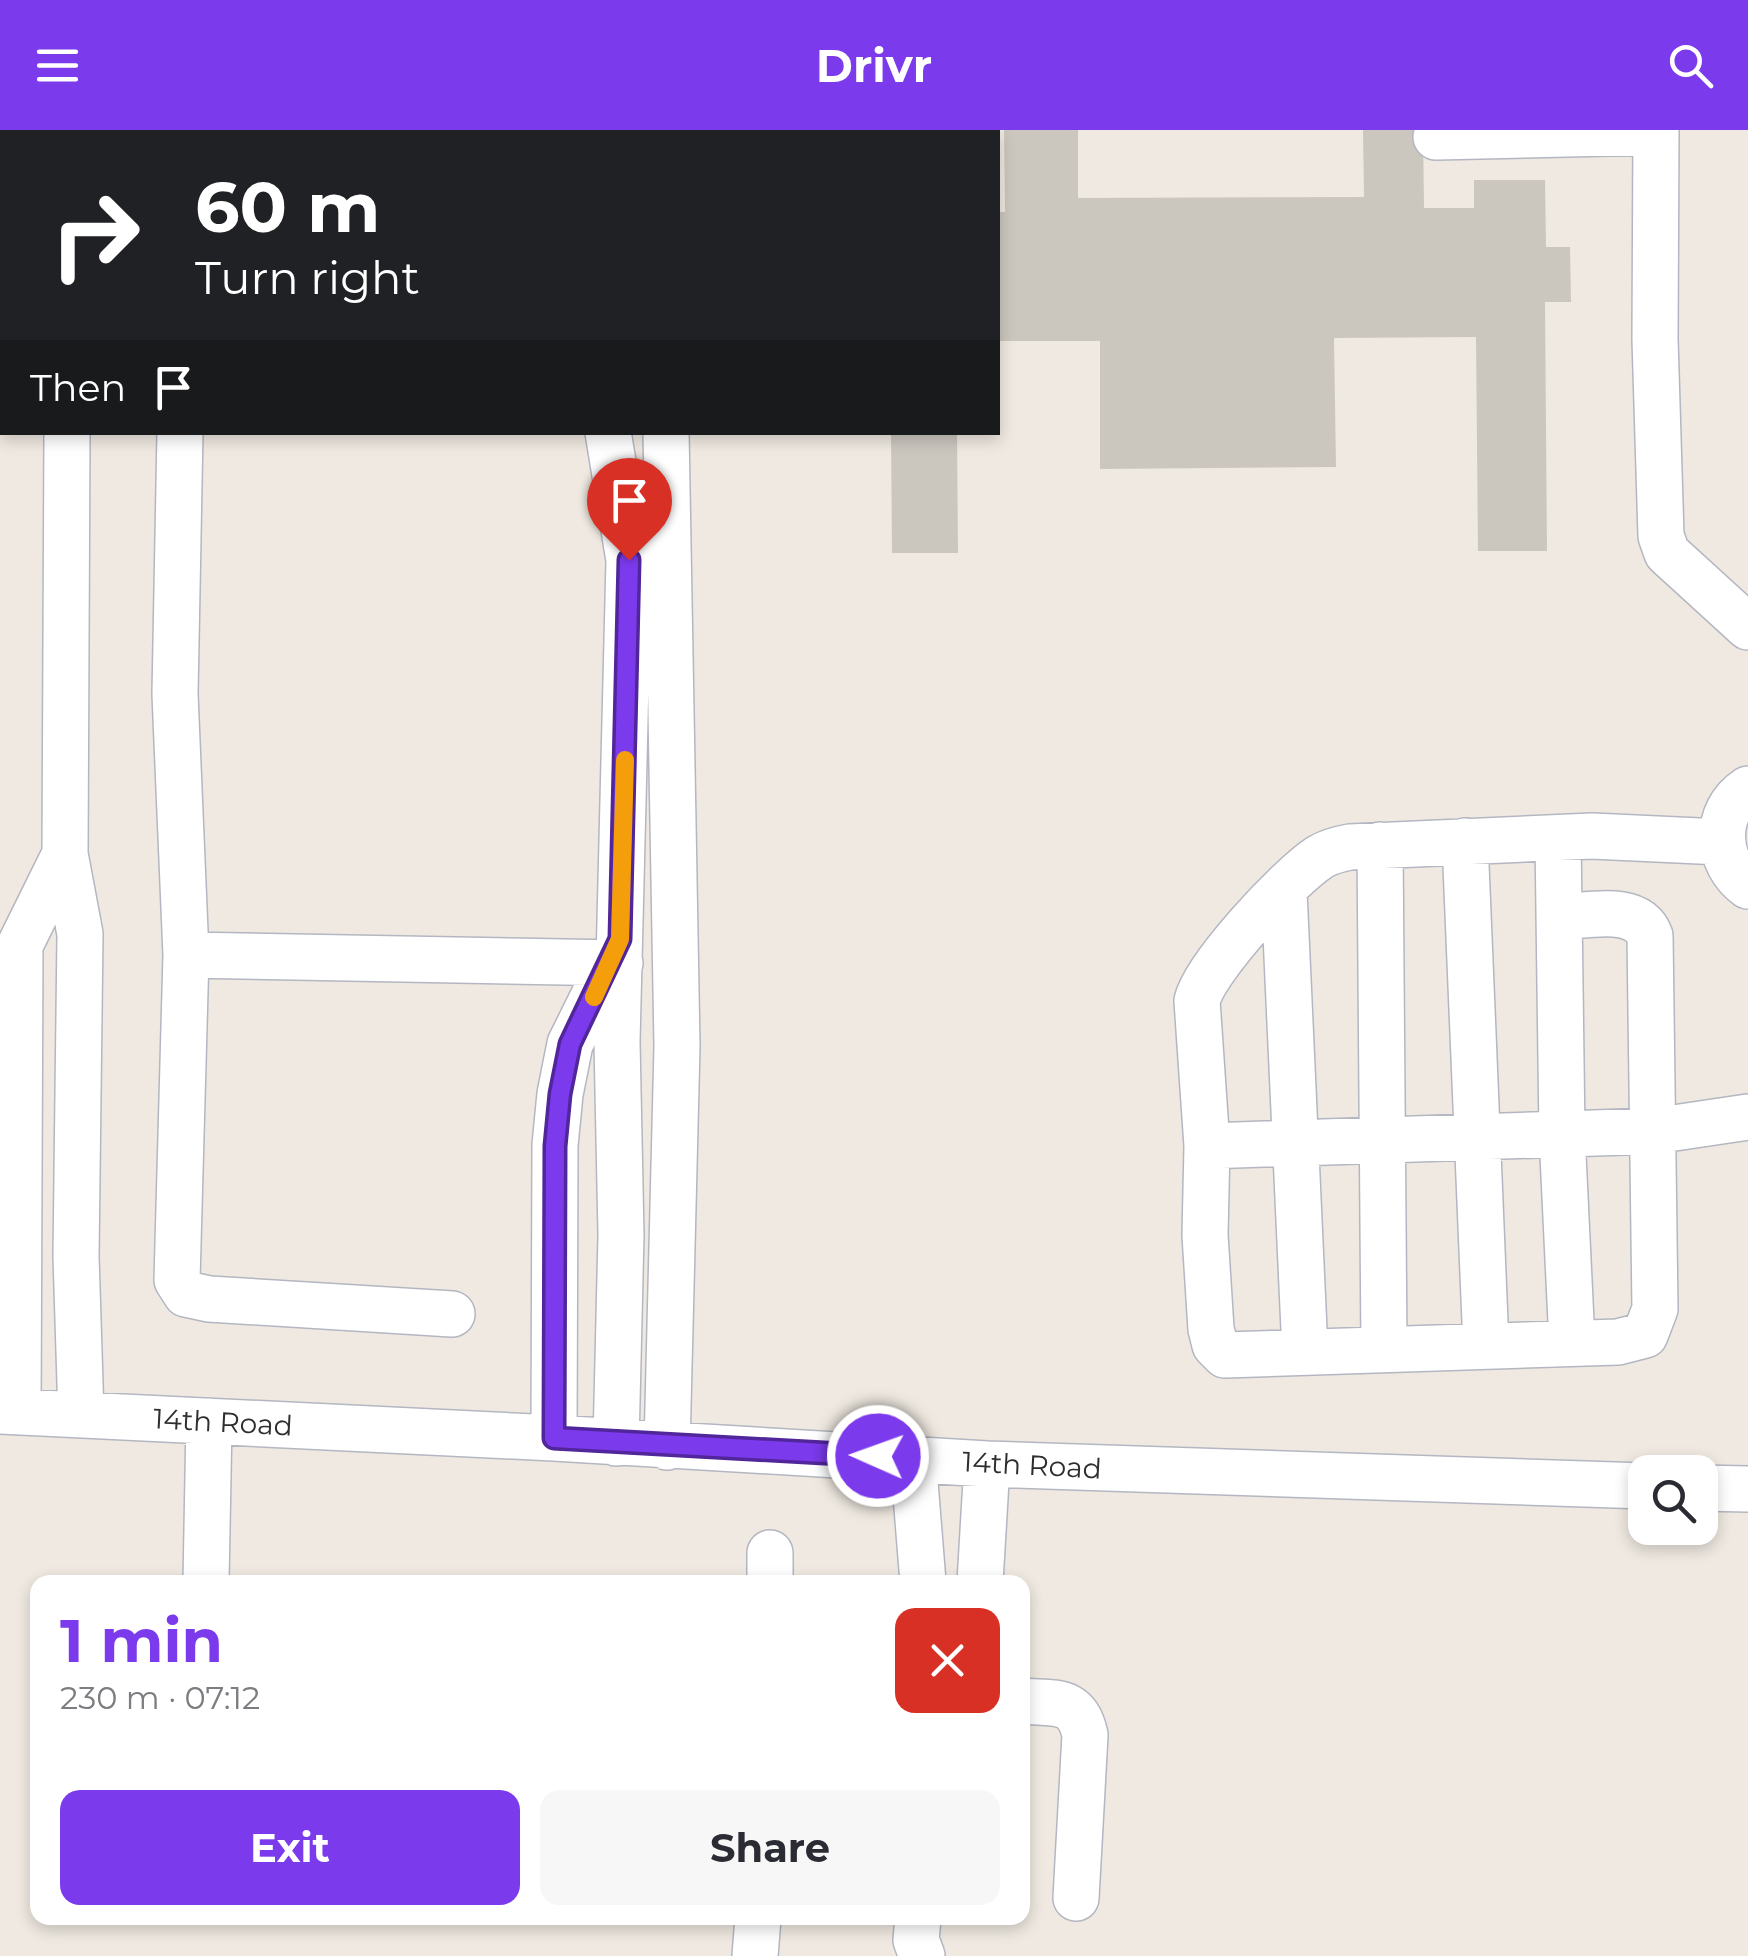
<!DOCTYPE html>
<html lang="en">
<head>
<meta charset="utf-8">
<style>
  :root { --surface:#fff; --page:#f7f7f7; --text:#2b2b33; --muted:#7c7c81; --accent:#7c3aed }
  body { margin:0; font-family:Montserrat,sans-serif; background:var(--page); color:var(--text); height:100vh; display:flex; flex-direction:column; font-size:38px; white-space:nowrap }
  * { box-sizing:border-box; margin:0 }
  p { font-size:32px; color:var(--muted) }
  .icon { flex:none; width:55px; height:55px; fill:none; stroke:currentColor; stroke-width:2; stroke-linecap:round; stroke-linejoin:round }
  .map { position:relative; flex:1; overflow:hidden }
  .side { position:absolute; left:30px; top:1445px; width:1000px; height:350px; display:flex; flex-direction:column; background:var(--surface); border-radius:20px; box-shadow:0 5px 15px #0003 }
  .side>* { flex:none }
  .banner { position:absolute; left:0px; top:0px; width:1000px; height:305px; box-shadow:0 5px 15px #0003; background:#202124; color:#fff; overflow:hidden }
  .buttons { position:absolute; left:1628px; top:1325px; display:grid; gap:20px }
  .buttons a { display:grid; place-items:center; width:90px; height:90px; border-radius:20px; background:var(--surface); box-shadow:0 5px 15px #0003; font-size:50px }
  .pin { position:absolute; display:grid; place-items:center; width:85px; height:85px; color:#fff; margin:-102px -42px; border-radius:50% 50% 50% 0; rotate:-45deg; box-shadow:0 0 10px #0007 }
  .pin .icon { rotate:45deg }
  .me { position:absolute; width:110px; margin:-55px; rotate:272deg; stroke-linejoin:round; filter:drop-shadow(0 0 8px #0008) }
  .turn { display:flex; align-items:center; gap:35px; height:210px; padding:0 30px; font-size:45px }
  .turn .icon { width:130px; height:130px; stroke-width:2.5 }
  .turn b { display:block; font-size:70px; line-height:85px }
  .then { display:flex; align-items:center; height:95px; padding:0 30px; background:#0003; gap:20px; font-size:38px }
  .round { display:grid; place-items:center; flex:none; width:105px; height:105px; border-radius:20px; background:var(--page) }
  .overview { display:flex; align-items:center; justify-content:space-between; height:170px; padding:0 30px }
  h1 { font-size:60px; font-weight:700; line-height:75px; color:var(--accent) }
  .action { display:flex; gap:20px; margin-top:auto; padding:20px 30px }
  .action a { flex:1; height:115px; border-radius:20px; background:var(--accent); color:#fff; font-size:40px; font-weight:700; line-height:115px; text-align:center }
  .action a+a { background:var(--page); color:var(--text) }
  header { display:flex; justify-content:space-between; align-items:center; height:130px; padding:0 30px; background:var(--accent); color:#fff; font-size:45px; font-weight:700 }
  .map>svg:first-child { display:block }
  .building { fill:#cbc7bf }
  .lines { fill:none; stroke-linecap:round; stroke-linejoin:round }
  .minor-casing { stroke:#b4b7c1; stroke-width:48 }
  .minor { stroke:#fff; stroke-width:45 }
  .route-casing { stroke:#51269a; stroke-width:25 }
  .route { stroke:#7c3aed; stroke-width:18 }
  .slow { stroke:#f59e0b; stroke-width:18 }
  .labels { text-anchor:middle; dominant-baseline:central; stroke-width:9; stroke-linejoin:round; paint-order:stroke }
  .street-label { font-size:28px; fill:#2e2e2e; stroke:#fff }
</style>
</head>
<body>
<header><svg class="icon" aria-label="menu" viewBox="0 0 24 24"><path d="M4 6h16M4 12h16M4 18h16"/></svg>Drivr<svg class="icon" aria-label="search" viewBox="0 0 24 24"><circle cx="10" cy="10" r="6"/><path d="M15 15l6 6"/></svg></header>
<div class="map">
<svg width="1748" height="1826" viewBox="0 0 1748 1826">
  <rect width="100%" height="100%" fill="#efe9e1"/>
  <!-- building -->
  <path class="building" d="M1004,0H1078V68L1364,67L1363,0H1423L1424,78H1474V50H1545L1546,117H1570L1571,172H1545L1547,421H1478L1476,207L1334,208L1336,337L1100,339V211H998V82H1005Z
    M891,302H957L958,423H892Z"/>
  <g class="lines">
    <!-- minor casing -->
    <g class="minor-casing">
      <path id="minor" d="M64,0V2
        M694,0V2
        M1656,0L1655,209L1661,406L1667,423L1748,497
        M136,2V0
        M600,2V0
        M1436,7L1656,2
        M0,109H2
        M0,241L2,245
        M67,302L65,724L80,804L76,1126L81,1285
        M180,302L175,564L186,825L177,1150L186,1164L209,1169L452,1184
        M608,302L629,430L617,912L621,1105L616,1313
        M666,302L677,916L667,1317
        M1748,659C1713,682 1715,732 1748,756
        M1558,708L1562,1004L1572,1213
        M1465,711L1486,1216
        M1380,715L1384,1219
        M1284,761L1305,1222
        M1559,787C1588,786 1638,773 1650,806L1655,1179L1645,1205L1618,1212L1225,1225L1215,1215L1211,1199L1205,1105L1207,1016L1197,871C1205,837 1289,747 1320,727C1330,721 1339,719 1350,717L1592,706L1721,712
        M186,825L620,833
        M1207,1016L1654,1001L1748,987
        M0,1281L554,1308L987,1334L1645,1356
        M18,1282L20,815L65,724
        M554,1308L555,1015L560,964L570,914L614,825
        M913,1328L923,1452
        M1700,1358L1748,1359
        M770,1423V1452
        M206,1452L209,1291
        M980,1452L987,1334
        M1022,1571C1055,1574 1077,1567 1085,1605L1076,1768
        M918,1788L916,1810L922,1826
        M755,1826L758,1788"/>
    </g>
    <!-- minor -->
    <use href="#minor" class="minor"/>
  </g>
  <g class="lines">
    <!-- route casing -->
    <g class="route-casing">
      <path id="route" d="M629,430L620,809L570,914L560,964L555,1016L554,1308L878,1326"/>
    </g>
    <!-- route -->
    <use href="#route" class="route"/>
    <!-- slow -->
    <path class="slow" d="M594,867L620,809L625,630"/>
  </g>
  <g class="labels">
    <!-- street labels -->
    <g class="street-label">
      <text transform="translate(223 1292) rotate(3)">14th Road</text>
      <text transform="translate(1032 1335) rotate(3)">14th Road</text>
    </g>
  </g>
</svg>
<div class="buttons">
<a><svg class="icon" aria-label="search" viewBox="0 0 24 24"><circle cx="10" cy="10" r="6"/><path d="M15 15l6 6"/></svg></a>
</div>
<div class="pin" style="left:629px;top:430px;background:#d93025"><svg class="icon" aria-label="arrive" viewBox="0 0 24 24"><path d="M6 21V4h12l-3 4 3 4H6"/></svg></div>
<svg class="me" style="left:878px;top:1326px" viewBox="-20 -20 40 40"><circle r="17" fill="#7c3aed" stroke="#fff" stroke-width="3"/><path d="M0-11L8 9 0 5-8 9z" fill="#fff"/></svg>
<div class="banner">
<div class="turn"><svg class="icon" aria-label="right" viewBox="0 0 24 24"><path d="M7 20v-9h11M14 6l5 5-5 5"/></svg><div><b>60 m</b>Turn right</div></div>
<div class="then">Then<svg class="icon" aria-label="arrive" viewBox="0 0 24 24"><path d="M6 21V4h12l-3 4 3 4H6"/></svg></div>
</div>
<section class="side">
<div class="overview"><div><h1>1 min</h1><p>230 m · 07:12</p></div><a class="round" style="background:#d93025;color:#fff"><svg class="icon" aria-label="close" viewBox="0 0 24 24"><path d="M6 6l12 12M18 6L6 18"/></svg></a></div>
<div class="action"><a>Exit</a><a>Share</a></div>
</section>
</div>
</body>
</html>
